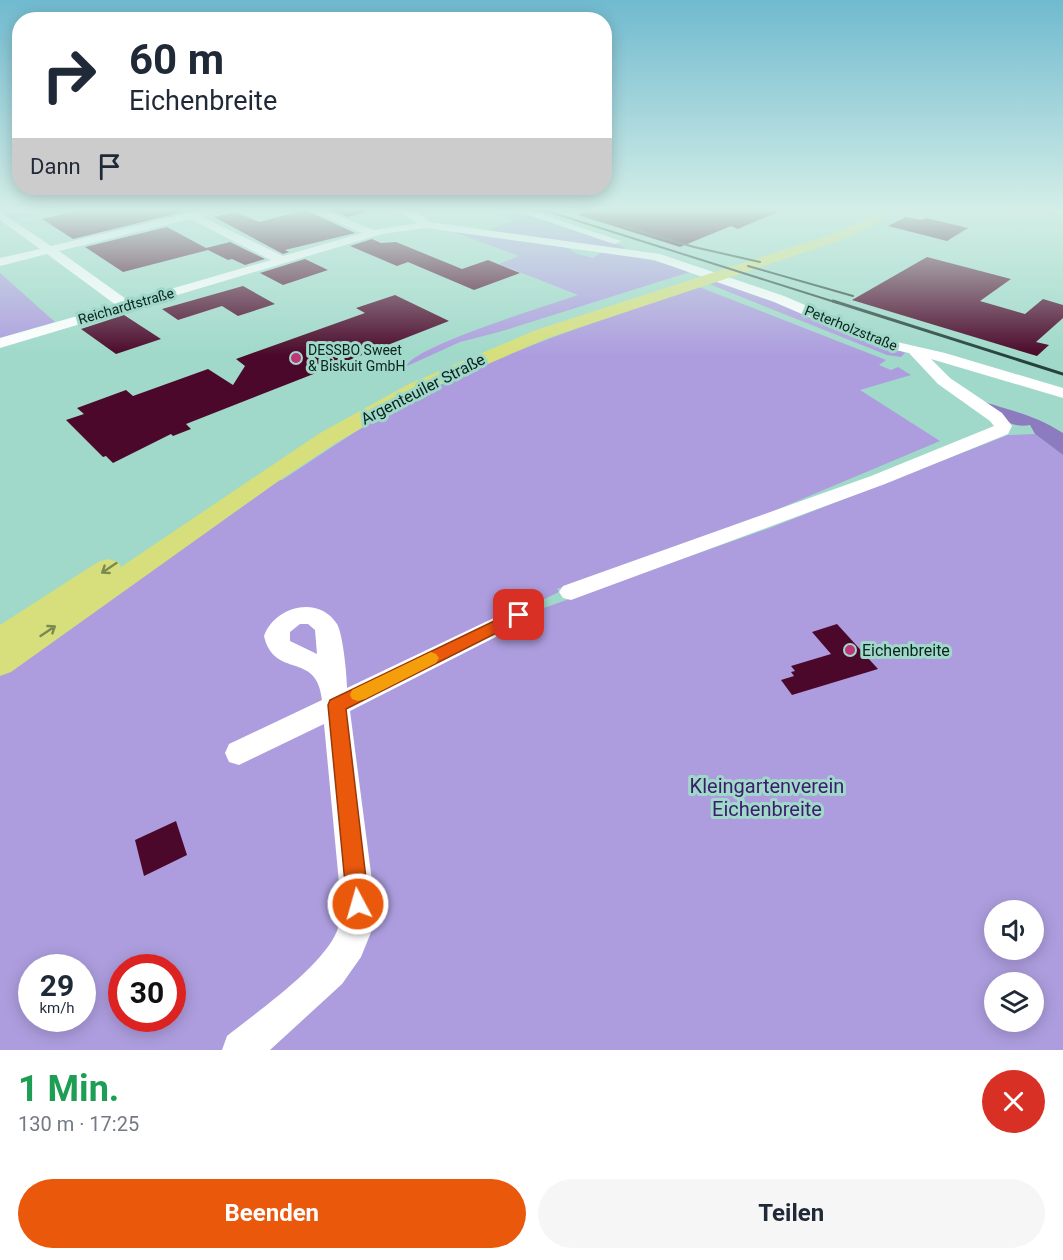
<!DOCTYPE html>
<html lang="de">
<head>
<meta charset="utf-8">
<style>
  :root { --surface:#fff; --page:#f6f6f7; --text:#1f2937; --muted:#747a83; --accent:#ea580c }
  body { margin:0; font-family:Roboto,sans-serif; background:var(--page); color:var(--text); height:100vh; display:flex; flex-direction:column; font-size:22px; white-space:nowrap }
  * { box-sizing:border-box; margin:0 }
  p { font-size:20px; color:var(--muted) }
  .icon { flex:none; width:33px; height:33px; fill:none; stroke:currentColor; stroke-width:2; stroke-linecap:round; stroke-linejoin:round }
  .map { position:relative; height:1050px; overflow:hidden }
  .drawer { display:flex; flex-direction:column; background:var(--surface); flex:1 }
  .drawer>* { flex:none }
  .hud { position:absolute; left:12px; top:12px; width:600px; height:183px; border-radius:24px; box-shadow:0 3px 15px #0003; background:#fff; color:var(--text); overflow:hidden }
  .fabs { position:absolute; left:984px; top:900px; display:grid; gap:12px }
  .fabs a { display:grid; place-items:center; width:60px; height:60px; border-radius:50%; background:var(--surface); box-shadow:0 3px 15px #0003; font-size:30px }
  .speed { position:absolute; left:18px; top:954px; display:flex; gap:12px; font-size:30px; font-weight:700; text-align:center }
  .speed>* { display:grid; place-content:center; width:78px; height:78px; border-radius:50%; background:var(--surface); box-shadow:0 3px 15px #0003; line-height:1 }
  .speed small { font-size:15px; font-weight:400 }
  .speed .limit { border:9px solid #d22; background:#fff; color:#111 }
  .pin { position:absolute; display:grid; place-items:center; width:51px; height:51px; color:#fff; margin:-26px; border-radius:12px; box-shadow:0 3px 9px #0006 }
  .me { position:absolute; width:66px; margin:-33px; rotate:354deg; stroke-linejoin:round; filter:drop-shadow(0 0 4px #0008) }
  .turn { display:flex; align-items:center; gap:21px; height:126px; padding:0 18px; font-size:27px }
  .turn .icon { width:78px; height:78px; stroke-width:2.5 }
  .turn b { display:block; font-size:42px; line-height:51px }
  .then { display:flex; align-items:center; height:57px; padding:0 18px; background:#0003; gap:12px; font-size:22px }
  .round { display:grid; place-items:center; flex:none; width:63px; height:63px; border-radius:32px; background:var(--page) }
  .overview { display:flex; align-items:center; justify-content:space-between; height:102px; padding:0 18px }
  h1 { font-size:36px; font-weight:700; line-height:45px; color:#1e9e55 }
  .button { display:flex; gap:12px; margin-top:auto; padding:12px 18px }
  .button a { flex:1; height:69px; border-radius:36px; background:var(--accent); color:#fff; font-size:24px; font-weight:700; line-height:69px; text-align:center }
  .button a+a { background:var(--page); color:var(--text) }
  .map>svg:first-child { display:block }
  .green { fill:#ad9dde; fill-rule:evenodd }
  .forest { fill:#8c7bbf }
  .building { fill:#4b082a }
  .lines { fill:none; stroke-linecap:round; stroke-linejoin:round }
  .minor { fill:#fff; fill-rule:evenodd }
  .major { fill:#d6df7b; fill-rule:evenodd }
  .rail-far1 { stroke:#25423b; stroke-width:2 }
  .rail { stroke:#25423b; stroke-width:3 }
  .oneway { stroke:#7b8a51 }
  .route { fill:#ea580c; stroke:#983908; stroke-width:1.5 }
  .slow { fill:#f59e0b }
  .poi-dot { fill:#be3778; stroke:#a0d9c9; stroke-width:2 }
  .labels { text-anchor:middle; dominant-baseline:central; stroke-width:6; stroke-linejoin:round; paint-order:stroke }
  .far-street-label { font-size:14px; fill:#0b231d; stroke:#a0d9c9 }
  .far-poi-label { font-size:14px; fill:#0b231d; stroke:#a0d9c9; text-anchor:start }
  .street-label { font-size:16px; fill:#0b231d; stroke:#a0d9c9 }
  .poi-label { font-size:16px; fill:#0b231d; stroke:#a0d9c9; text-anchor:start }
  .near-park-label { font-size:20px; fill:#3b1c6d; stroke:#a0d9c9 }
</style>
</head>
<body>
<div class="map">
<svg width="1063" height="1050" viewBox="0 0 1063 1050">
  <rect width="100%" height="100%" fill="#a0d9c9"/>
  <!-- green -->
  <path class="green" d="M19,208H68L0,223V212Z
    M481,208H508L625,247V249L600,247L693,271L499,332L460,342L405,367C416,345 547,306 578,295L499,264L519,256L451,231L565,247L578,254L593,258L602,252L485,231L514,221Z
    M0,273L55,322L0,338Z
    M721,281L779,301L905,353L901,357L887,355L709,284Z
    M699,287L886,360L879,365L891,370L898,367L911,375L860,390L940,441L757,518L557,589L559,592L536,603L541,609L770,528L1008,435L1035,434L1063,455V1050H0V675L280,480H282C328,450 373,418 422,394C510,349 605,318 699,287ZM994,910H1034V950H994ZM32,968H82V1018H32ZM122,968H172V1018H122ZM994,982H1034V1022H994Z"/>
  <!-- forest -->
  <path class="forest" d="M976,399C1009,411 1032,413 1063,433V455L1035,434L1030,425C1009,430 992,411 976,399Z"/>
  <!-- building -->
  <path class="building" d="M90,208H183V212L73,239L42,219Z
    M325,208H367V212L348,217Z
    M599,208H787L738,229L731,226L680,247L578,215Z
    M305,210L355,233L285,250L289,252L283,254L214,217L236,212L259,222Z
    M906,217L921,220L926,218L968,228L947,241L888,226Z
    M167,227L206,248L230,242L265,259L245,265L232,259L228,260L208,250L123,272L85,247Z
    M372,239L381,243L396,242L462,269L488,260L520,273L474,290L408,262L397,266L350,246Z
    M927,257L1011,279L980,301L1025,314L1043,299L1063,305V318L1036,342L1049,345L1037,356L852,300Z
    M305,259L328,270L283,285L260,273Z
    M243,286L275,304L238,316L222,306L178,320L162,309Z
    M395,295L449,321L186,424L191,429L173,436L171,434L113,463L106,456L103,457L66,420L84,414L77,408L126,390L133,396L208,369L233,385L245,366L236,359L365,313L356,308Z
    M124,315L161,339L116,354L81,329Z
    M837,624L878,669L792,695L781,680L794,676L791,672L795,671L791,666L831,654L812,632Z
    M176,821L187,855L144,876L135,840Z"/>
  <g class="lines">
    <!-- minor -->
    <path class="minor" d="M211,208H229L202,217L283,256L362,233L305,208H319L374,230L418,223L390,208C405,208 419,210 429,222L660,254L784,296L884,339L945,353L1063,388V398L931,359L950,378L1002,413L1012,426L1008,434L885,484L571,600L563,598L559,592L563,586L871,476L994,426L990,421L938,384L909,353L874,345L774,302L654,260L426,228L382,234L0,348V338L116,305L47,254L0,266V258L40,249L0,220V212L51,246ZM190,219L271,260L129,301L59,251Z
      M508,208H523L621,241L615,244L611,243Z
      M1043,208H1063V214L1044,210Z
      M519,606L527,609L531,615L527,621L350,711L375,904L372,930L361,957L342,984L270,1050H222L227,1036C257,1012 323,966 337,931C340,923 340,913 341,904L324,724L239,765L229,762L225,753L229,744L322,700C317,650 274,680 264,636C274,607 318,594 337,624C343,634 347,676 347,688ZM300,624H308L315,630L317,654L290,641V632Z"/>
    <!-- major -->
    <path class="major" d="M883,208H898L870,228L836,242L548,338L423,392L336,443L277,482L11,672L0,676V625L98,562L108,559L118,562L121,567L320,433L409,384L536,330L826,236L860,222Z"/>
    <!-- rail-far1 -->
    <path class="rail-far1" d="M537,208L838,303
      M626,227L694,247L760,262
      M748,266L853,296"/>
    <!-- rail -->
    <path class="rail" d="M833,301L1063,374"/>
  </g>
  <!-- one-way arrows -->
  <defs><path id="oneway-shaft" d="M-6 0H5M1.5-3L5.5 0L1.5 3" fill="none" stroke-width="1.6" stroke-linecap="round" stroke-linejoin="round" transform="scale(1.5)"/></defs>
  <g class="oneway">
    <use href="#oneway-shaft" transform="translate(109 568) rotate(146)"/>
    <use href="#oneway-shaft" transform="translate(48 631) rotate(-34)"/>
  </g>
  <!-- sky -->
  <linearGradient id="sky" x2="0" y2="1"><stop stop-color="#70bacf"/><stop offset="0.59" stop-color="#d4eee7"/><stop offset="1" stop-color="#d4eee7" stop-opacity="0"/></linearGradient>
  <rect width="1063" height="355" fill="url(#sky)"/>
  <!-- route -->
  <path class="route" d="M519,609L524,611L526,615L524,619L346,709L369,904L366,912L358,915L351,912L347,904L328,705L330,700Z"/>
  <!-- slow -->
  <path class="slow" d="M431,652L436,654L439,658L436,663L365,699L358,701L352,699L350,695L352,690Z"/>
  <!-- markers -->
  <g class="poi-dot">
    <circle cx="296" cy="358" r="6"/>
    <circle cx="850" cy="650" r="6"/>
  </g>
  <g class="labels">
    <!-- far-street labels -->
    <g class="far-street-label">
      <text transform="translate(126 306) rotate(-16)">Reichardtstraße</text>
      <text transform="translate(851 328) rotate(22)">Peterholzstraße</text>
    </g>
    <!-- far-poi labels -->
    <g class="far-poi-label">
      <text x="308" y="350">DESSBO Sweet<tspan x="308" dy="16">&amp; Biskuit GmbH</tspan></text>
    </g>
    <!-- street labels -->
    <g class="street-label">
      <text transform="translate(423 389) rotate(-27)">Argenteuiler Straße</text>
    </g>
    <!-- poi labels -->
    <g class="poi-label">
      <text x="862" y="650">Eichenbreite</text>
    </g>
    <!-- near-park labels -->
    <g class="near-park-label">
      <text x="767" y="786">Kleingartenverein<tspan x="767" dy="23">Eichenbreite</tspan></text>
    </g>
  </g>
</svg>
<div class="fabs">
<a><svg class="icon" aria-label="sound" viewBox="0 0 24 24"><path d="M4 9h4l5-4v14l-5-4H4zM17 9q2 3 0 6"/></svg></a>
<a><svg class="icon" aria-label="layers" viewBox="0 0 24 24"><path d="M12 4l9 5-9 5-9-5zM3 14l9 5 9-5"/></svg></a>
</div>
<div class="speed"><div>29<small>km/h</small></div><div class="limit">30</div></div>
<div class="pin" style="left:519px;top:615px;background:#d93025"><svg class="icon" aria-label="arrive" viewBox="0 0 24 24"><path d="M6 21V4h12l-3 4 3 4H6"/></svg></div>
<svg class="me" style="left:358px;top:904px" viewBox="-20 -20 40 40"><circle r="17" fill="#ea580c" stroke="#fff" stroke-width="3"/><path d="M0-11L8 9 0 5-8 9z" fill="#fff"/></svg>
<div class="hud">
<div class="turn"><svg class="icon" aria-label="right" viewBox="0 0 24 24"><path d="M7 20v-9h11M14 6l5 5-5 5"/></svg><div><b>60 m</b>Eichenbreite</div></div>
<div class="then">Dann<svg class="icon" aria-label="arrive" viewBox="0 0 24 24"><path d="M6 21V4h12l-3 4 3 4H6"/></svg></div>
</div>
</div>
<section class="drawer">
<div class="overview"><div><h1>1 Min.</h1><p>130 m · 17:25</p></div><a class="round" style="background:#d93025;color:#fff"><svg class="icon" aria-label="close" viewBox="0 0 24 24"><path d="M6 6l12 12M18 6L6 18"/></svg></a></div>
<div class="button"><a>Beenden</a><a>Teilen</a></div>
</section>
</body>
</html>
